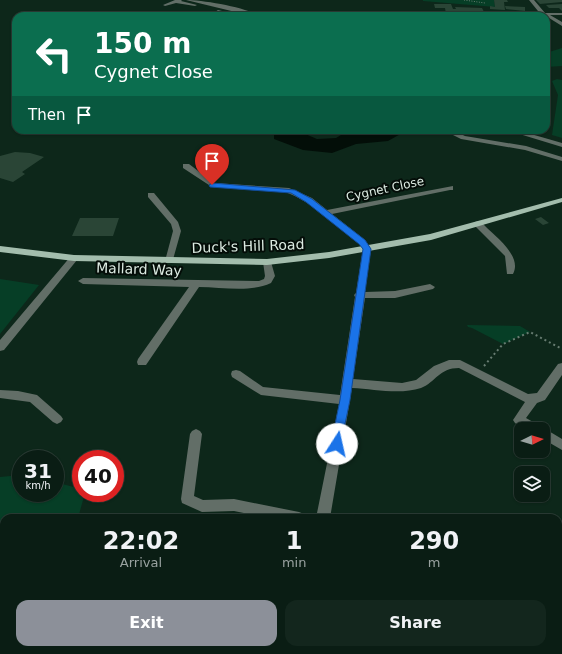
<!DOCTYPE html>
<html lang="en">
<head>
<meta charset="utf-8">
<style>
  :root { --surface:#0a1d14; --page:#13261d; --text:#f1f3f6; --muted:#99a2a0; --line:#2a3b34; --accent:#8c9099 }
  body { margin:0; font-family:"DejaVu Sans",sans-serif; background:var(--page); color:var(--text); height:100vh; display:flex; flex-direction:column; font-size:15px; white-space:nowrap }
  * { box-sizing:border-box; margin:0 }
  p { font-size:13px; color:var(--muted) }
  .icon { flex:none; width:22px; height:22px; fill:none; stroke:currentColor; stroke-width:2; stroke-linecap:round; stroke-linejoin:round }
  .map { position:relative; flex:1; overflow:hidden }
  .sheet { position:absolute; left:0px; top:514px; width:562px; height:140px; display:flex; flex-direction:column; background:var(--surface); border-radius:12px 12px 0 0; box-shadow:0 1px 3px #0004,0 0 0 1px var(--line) }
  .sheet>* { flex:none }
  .hud { position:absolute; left:12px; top:12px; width:538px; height:122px; border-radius:12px; box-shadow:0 1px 3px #0004,0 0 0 1px var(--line); background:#0b6e4f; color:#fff; overflow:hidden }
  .needle { width:26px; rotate:85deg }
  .fabs { position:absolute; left:514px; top:422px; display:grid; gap:8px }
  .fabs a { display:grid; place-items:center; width:36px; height:36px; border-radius:8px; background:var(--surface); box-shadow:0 1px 3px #0004,0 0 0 1px var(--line); font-size:20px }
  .speed { position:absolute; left:12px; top:450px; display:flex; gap:8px; font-size:20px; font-weight:700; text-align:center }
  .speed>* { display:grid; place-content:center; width:52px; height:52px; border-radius:50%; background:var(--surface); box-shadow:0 1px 3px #0004,0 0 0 1px var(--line); line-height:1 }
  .speed small { font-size:10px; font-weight:400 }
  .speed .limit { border:6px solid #d22; background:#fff; color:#111 }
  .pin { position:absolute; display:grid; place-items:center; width:34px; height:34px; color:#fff; margin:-41px -17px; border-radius:50% 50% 50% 0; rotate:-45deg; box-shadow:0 0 4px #0007 }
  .pin .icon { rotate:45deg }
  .me { position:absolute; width:44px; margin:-22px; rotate:10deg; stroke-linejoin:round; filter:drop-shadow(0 0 3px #0008) }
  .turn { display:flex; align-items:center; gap:14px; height:84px; padding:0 16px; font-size:18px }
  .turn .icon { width:52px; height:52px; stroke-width:2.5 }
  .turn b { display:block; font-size:28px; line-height:34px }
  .then { display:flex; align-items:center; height:38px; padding:0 16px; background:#0003; gap:8px; font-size:15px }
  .eta { display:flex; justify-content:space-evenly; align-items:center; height:68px; text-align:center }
  .eta b { font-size:24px; font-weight:700; line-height:28px }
  .action { display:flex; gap:8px; margin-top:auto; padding:8px 16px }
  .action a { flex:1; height:46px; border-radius:12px; background:var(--accent); color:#fff; font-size:16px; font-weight:700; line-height:46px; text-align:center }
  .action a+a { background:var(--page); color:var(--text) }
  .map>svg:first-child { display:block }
  .green { fill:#063e26 }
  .water { fill:#030e08 }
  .building { fill:#2a4536 }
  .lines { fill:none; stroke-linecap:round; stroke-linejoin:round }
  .path-far1 { stroke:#677c71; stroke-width:1; stroke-dasharray:1 1.5; stroke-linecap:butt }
  .path { stroke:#677c71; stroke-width:2; stroke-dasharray:2 3; stroke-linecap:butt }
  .minor { fill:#626e67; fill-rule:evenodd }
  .major { fill:#a3bdad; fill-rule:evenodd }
  .route { fill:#1a73e8; stroke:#114b97 }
  .labels { text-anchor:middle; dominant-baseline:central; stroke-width:4; stroke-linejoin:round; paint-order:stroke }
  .far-street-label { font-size:12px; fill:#dcebe2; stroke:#040d08 }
  .street-label { font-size:14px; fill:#dcebe2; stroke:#040d08 }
</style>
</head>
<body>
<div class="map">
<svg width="562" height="654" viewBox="0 0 562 654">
  <rect width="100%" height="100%" fill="#0d271a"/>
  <!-- green -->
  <path class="green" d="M423,0H494L495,7L423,1Z
    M562,48V66L546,67V53Z
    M557,79L562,80V138L552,135L558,95L552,81Z
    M0,279L39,285L0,334Z
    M467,325L520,326L530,332L503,344L472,328L468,327Z
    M21,475V493H55V482L81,489V493H85L78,518H4V650H119L124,654H0V477Z"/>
  <!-- water -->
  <path class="water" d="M274,130H302L303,133L317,139L336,138L349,130L369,133L384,130H403L404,132L388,141L356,144L332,153L303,150L274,139Z"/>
  <!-- building -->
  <path class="building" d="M494,0H507L508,2H504L505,10L490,9V6L495,7Z
    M536,0H562V2L540,4Z
    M434,4H451L453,9H456L455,7L482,8L484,12L460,13V11H454L455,16H428L427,14L429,13L446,14L445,8H435Z
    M562,4V11L559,8H549L546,5Z
    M505,6L525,7V11L506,9Z
    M237,12L248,16H227Z
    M15,152L30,153L44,157L22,172L25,174L13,182L0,178V156Z
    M541,217L549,223L543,225L535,219Z
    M80,218H119L113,236H72Z"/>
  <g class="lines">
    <!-- path-far1 -->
    <path class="path-far1" d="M464,0L485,3"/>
    <!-- path -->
    <path class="path" d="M484,366L503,344L530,332L562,349"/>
    <!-- minor -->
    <path class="minor" d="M175,0H182L181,1L197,5L195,6L176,3L165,6L163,5Z
      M186,0C202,0 246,7 259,16H252Z
      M529,0H534L545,13H562V15H550L562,22V26L541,13H509L506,15L504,13L457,16L485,11H538Z
      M218,10L222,11L215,16H209Z
      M443,130H452L465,136L526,146L562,157V161L525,150L461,139Z
      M506,130H517L562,143V147Z
      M183,164H189L214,183L289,188L312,198L327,210L453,186V190H450L332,214L365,240L371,249L365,292L395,291L430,284L435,287L433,289L395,298H365L353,379L402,383L416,380L434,366L449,360H460L528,394L537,393L558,364L562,363V375L545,400L537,403L526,418L540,426L542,429L547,430L562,439V450L543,439V429C533,429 519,431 513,420L525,402L459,368C439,368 436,382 421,388C400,395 374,389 352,388L330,518H316L339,404L261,395L232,377L231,374L232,371L236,370L240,371L263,387L340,395L355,297L354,295L356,293L363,249L359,244C336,226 313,202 285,192L212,187L183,168Z
      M148,193H154L178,222L181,231L172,263H166L165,261L173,231L171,224L148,197Z
      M478,221L481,222C493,235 523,255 513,274H507L505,256L475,226L474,224L475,222Z
      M74,255L78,258L77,260L4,350L0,351V340L71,256Z
      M267,259L271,262L275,276L271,283C250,293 222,287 199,287L146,365H138L137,362L138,359L189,287L83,284L78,281L83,278L259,281L264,279L265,276L263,262Z
      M0,390L18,391L37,395L61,416L63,419L61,422L57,424L53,422L30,402L0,398Z
      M196,429L200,431L202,434L194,496L203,500L234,499L299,512L304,514L306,518H269L234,511L202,512L182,503L181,499L190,434L192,431Z
      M294,650H310L309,654H293Z"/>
    <!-- major -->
    <path class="major" d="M562,198V202L431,240L329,258L267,265L74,261L0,252V246L74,255L267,259L329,252L430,234Z"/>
  </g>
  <!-- route -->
  <path class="route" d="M212,183L295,190L312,199L365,240L371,249L350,400L340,448L337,449L333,448L331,444L340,400L363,249L359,244L306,202L291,193L210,187L209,185Z"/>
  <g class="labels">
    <!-- far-street labels -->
    <g class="far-street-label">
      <text transform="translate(385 189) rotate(-12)">Cygnet Close</text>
    </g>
    <!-- street labels -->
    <g class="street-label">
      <text transform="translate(248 246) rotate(-2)">Duck's Hill Road</text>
      <text transform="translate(139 269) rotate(2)">Mallard Way</text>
    </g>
  </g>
</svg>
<div class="fabs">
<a><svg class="needle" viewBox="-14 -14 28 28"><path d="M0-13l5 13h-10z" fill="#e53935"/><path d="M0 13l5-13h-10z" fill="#99a2a0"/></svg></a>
<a><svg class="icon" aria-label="layers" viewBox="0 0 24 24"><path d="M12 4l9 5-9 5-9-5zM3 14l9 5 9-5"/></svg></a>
</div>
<div class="speed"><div>31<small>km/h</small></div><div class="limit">40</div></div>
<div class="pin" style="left:212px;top:185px;background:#d93025"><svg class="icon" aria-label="arrive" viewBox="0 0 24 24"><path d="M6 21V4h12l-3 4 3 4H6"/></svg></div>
<svg class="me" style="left:337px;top:444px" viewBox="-20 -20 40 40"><circle r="19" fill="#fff"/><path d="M0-13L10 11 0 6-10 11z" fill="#1a73e8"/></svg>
<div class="hud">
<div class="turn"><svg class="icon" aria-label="left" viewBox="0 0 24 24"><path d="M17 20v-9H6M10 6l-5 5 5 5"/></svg><div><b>150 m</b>Cygnet Close</div></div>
<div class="then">Then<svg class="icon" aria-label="arrive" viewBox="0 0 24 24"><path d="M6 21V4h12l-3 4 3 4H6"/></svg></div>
</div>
<section class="sheet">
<div class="eta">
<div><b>22:02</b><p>Arrival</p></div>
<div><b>1</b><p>min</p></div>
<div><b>290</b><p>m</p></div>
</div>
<div class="action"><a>Exit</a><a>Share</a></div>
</section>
</div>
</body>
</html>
